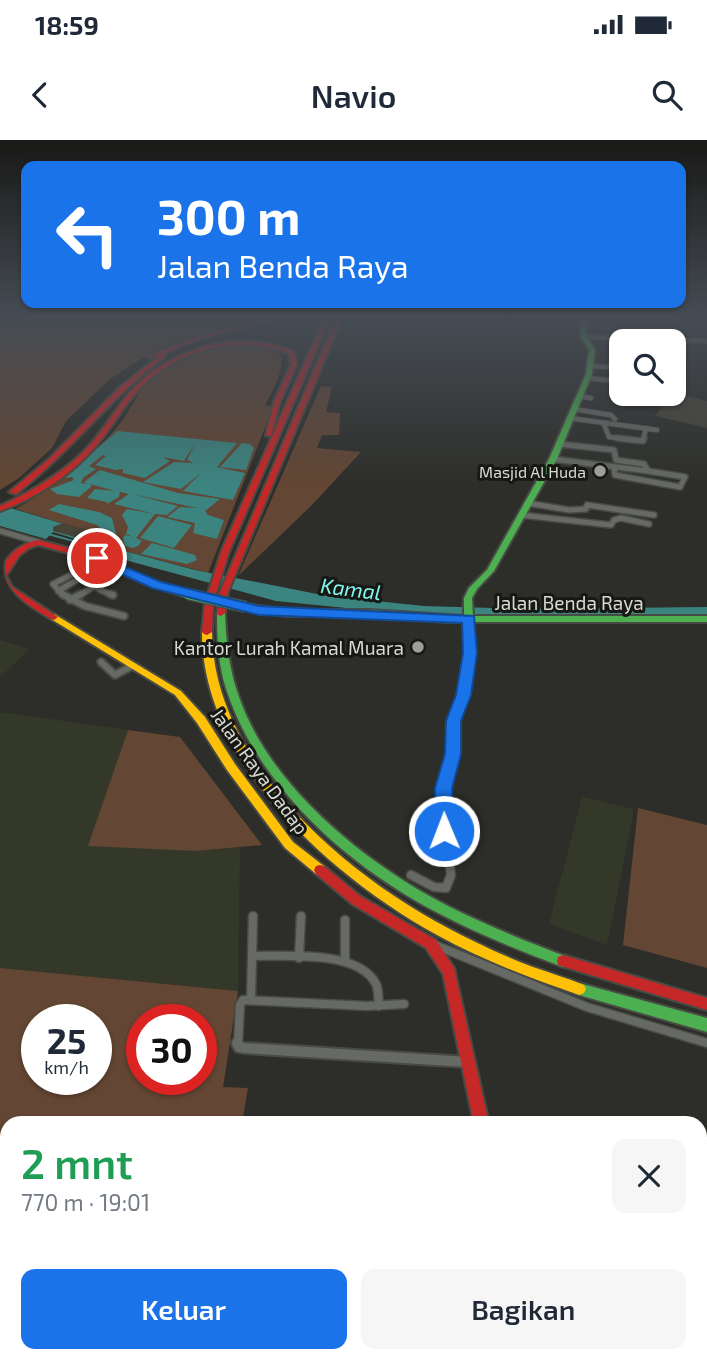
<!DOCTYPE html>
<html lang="id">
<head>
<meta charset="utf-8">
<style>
  :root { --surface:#fff; --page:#f6f6f7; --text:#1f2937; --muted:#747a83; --accent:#1a73e8 }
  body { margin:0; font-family:"Exo 2",sans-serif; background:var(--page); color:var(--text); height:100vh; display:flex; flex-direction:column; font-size:26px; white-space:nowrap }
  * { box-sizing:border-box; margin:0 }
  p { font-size:23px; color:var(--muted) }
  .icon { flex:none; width:38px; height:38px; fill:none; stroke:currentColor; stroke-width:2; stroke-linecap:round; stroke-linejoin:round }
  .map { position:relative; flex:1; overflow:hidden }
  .sheet { position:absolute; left:0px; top:976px; width:707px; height:247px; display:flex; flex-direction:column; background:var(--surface); border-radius:21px 21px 0 0; box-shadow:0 2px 5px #0004 }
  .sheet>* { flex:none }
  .guide { position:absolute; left:21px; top:21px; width:665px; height:147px; border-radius:14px; box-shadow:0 2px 5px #0004; background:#1a73e8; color:#fff; overflow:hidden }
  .tools { position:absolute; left:609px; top:189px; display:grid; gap:14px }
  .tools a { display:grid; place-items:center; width:77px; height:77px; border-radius:14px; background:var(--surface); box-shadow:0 2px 5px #0004; font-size:35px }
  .speed { position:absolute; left:21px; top:864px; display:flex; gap:14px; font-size:35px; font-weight:700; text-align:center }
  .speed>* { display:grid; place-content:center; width:91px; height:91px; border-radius:50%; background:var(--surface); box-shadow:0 2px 5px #0004; line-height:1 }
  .speed small { font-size:18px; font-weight:400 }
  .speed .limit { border:10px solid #d22; background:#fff; color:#111 }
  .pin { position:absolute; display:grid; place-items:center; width:60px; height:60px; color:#fff; margin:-30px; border:4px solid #fff; border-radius:50%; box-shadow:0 2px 7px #0007 }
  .me { position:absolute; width:77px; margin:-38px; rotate:359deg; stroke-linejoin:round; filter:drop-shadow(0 0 5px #0008) }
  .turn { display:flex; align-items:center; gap:24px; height:147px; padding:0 21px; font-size:32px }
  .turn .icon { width:91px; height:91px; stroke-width:2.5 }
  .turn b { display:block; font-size:49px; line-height:60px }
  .round { display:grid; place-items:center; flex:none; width:74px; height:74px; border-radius:14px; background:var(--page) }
  .headline { display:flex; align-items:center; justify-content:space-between; height:119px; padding:0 21px }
  h1 { font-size:42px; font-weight:600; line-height:52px; color:#1e9e55 }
  .primary-button { display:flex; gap:14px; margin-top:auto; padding:14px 21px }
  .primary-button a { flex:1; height:80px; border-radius:14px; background:var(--accent); color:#fff; font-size:28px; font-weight:600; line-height:80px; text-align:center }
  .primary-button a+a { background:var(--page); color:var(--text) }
  .status { display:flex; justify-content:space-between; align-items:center; height:49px; padding:0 35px; background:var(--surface); direction:ltr }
  .status svg { height:19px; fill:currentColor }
  header { display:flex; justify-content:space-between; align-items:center; height:91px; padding:0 21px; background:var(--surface); font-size:32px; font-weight:600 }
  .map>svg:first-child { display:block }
  .built { fill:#343829 }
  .green { fill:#634633; fill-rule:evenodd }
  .water { fill:#3c8480 }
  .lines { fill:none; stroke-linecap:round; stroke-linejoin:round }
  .stream { stroke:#3c8480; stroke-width:2 }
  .building { fill:#474337 }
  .street-far4-casing { stroke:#484a44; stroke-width:6 }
  .street-far3-casing { stroke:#484a44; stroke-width:8 }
  .street-far2-casing { stroke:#484a44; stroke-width:10 }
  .street-far1-casing { stroke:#484a44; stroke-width:11 }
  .street-casing { stroke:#484a44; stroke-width:14 }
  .fast-casing { stroke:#484a44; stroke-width:4 }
  .slow-casing { stroke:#484a44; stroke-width:4 }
  .jam-casing { stroke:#484a44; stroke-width:4 }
  .street-far4 { stroke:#676964; stroke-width:4.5 }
  .street-far3 { stroke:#676964; stroke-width:5 }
  .street-far2 { stroke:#676964; stroke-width:6 }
  .street-far1 { stroke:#676964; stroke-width:8 }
  .street { stroke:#676964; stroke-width:10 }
  .fast { fill:#4caf50; fill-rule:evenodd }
  .slow { fill:#ffc107; fill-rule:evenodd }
  .jam { fill:#c62828; fill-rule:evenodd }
  .fast-bridge-far1-casing { stroke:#484a44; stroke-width:10; stroke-linecap:butt }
  .fast-bridge-casing { stroke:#484a44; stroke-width:13; stroke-linecap:butt }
  .fast-bridge-far1 { stroke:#4caf50; stroke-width:8 }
  .fast-bridge { stroke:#4caf50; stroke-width:10 }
  .route { fill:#1a73e8; stroke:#114b97; stroke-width:2 }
  .poi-dot { fill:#9c9e98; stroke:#171813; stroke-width:2.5 }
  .labels { text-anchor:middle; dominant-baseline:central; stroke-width:6; stroke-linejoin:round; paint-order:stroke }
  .far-poi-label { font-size:16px; fill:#d7dad3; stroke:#171813; text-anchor:end }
  .street-label { font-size:19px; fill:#d7dad3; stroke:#171813 }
  .poi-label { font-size:19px; fill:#d7dad3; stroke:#171813; text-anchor:end }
  .water-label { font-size:21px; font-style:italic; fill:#81f7ef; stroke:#171813 }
</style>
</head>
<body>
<div class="status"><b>18:59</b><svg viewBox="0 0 49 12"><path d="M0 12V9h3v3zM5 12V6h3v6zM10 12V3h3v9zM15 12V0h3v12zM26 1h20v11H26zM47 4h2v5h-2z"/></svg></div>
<header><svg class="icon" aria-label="back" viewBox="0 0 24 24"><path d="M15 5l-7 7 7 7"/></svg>Navio<svg class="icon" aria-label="search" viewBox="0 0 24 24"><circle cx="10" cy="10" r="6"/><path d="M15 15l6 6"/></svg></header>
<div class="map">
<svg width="707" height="1223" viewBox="0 0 707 1223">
  <rect width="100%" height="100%" fill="#2d2e29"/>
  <!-- built -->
  <path class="built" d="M0,500L30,509L0,537Z
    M0,572L128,590L89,705L196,711L240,707L238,851L0,828Z
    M582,657L634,669L607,805L549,784Z"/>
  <!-- green -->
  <path class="green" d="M0,176H268L177,201L141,219L110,239L66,281L52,308L19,338L0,350Z
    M244,204L272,209L281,215C283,234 274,248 265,265L273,267L208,433L91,402L94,393L15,369C43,353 71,335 93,312C103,302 114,292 122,281C129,272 133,262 139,253C161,224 208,206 244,204Z
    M321,246L332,247L326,272L340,273L339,295H322L317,308L361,312L311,366L238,436Z
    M128,590L180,597L262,705L196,711L88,706Z
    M638,668L707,685V828L623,805Z
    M0,828L238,851L223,947L248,948L242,983L7,984V1216H315L314,1223H0ZM37,880H96V940H37ZM201,880V940H142V880Z"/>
  <!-- water -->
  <path class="water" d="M117,291L237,303L217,327L245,333L233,360L183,351L201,333L181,349L143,342L174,322L194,323L187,320L196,302L184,321L163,317L170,321L145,338L123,333V329L116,330L95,325L106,316L103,315L89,326L96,329L83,338L81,343L87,344L84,342L100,330L178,353L220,359L205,371L208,375L224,380L217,399L193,393L195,383L167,377L180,367L197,368L132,354L178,366L167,375L155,374L136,398L142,401L138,406L133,408L125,406L123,398L125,395L134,397L126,394L128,387L122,375L127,369L155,374L114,364L129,354L120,352L119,357L107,364V362L87,358L95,349L115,351L90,344L92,346L79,357L57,354L50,349L74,340L72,337L64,338Z
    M242,303L250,304L254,308L246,330L220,327Z
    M59,364L99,372L112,378L116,394L112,402L100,399L101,389L97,385L49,370Z
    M0,365L94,393L91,402L195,430L327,456L424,466L528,469L707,467V475L513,478L417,475L276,461L70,405L76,399L53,392L46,399L0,386Z
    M158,376L192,385L174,408L140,398Z
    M152,403L195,415L197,420L187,424L141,414Z"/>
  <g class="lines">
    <!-- stream -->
    <path class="stream" d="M48,394L77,402"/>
  </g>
  <!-- building -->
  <path class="building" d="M674,253L707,261V288L655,276Z
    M63,383L89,390L92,395L82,399L53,391V387Z"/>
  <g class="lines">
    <!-- street-far4 casing -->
    <g class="street-far4-casing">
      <path id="street-far4" d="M583,197L707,201
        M592,226L621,228
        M588,238L614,241
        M579,256L591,258
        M573,269L611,275L615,279
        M569,278L657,290
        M604,284L609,297L632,300
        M643,300L646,288"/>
    </g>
    <!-- street-far3 casing -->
    <g class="street-far3-casing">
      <path id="street-far3" d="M617,298L643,301L644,298
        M559,304L614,310L616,320L644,324L648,331L685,337L680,347L615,335L614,327
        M553,319L648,331
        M527,363L569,370L586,369L587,365L654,375
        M521,375L611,385L614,380L621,378L649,384
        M0,391L38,402
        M97,418L77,432L100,450L113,455
        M58,451L82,437
        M64,456L53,444L77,432
        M78,456L95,446"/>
    </g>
    <!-- street-far2 casing -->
    <g class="street-far2-casing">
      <path id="street-far2" d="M62,454L85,466L124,476
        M110,454L113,455
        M70,460L81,454
        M101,522L115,535L132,526
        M444,653L453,614L454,581L463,555L470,513L469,479"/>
    </g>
    <!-- street-far1 casing -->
    <g class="street-far1-casing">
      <path id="street-far1" d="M411,735L434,747L446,748L451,735L445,691L444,652
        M345,780V821
        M435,805L587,867L707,903
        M252,816C285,816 359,810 376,844C379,851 378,859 379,866
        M299,818L301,776
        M251,860L253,776
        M238,905L240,865L243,860L367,866L404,864"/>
    </g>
    <!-- street casing -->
    <g class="street-casing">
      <path id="street" d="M237,903L239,907L244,908L468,922"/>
    </g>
    <!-- fast casing -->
    <g class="fast-casing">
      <path id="fast" d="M581,176H587L586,197L595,209L592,234L557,319L494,431L477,449L472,458L473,476H707V482H447L368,476H287L243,469L242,467L246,464L287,470H368L464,476V458L469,448L487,430L549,319L586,234L589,209L580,197Z
        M221,470L225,473C226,502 229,529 239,557C270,647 367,725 450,767C488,786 528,802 568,817L569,821L568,825L563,827C521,811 480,795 440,774C348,727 254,644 224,542C218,519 217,496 217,473Z
        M579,843L707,878V892L579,855L574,853L572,849L574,845Z"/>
    </g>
    <!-- slow casing -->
    <g class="slow-casing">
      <path id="slow" d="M54,474L181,551L205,577L235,624L293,702L324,726L326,730L324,734L320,735L316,734L285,708L227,630L197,583L175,555L51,479L50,477Z
        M207,489L212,492C213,620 341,731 446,787C474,802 504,816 533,827C550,833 567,838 584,845L586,849L584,853L579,855C530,838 482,820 437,795C331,737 202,622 202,492Z"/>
    </g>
    <!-- jam casing -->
    <g class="jam-casing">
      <path id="jam" d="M273,176H283L202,198L163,214L165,215V217C110,257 70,313 16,354L9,352L50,318L121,246L160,215L149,218V216L198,196Z
        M325,176H331L229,412L213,463L212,492L207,495L204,494L202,492L205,463L221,412Z
        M337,176H343L228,452L225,473L221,476L218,475L217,473L220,452Z
        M233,201C254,201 275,202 294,212L297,224L280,262L271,296L266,295L274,262L291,224L288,213C235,194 174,210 136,253C118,273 106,298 86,317C63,340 31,360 0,371V366C30,352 58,336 82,313C99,297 111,276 125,258C153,223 190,207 233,201Z
        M38,400L100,416L149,439L183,450L184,452L183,454H177L143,443L94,420L38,405L29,408L19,416L6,436L12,447L58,477L54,480L51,479C30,466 0,450 6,421C14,409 24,403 38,400Z
        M320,725L324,726L360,756L436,800L454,828L489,984H474L443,834L426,808L352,764L316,734L314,730L316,726Z
        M563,815L707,858V870L558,825L557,821L558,817Z
        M502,1216H520L519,1223H501Z"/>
    </g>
    <!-- street-far4 -->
    <use href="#street-far4" class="street-far4"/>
    <!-- street-far3 -->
    <use href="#street-far3" class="street-far3"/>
    <!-- street-far2 -->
    <use href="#street-far2" class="street-far2"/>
    <!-- street-far1 -->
    <use href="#street-far1" class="street-far1"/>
    <!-- street -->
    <use href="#street" class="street"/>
    <!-- fast -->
    <use href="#fast" class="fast"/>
    <!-- slow -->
    <use href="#slow" class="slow"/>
    <!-- jam -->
    <use href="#jam" class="jam"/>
    <!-- fast-bridge-far1 casing -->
    <g class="fast-bridge-far1-casing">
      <path id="fast-bridge-far1" d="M180,452L196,456"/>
    </g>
    <!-- fast-bridge casing -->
    <g class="fast-bridge-casing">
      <path id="fast-bridge" d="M188,454L246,467"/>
    </g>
    <!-- fast-bridge-far1 -->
    <use href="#fast-bridge-far1" class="fast-bridge-far1"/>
    <!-- fast-bridge -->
    <use href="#fast-bridge" class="fast-bridge"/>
  </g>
  <!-- sky -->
  <linearGradient id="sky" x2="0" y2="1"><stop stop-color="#191917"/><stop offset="0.51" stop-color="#464c54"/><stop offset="1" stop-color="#464c54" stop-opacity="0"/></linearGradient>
  <rect width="707" height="347" fill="url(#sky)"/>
  <!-- route -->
  <path class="route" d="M97,415L161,442L259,466L474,476L477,513L471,555L461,581V614L452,648L453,691L451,696H438L436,691L435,648L445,614L446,581L456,555L463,513L462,483L259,475L152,448L93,421V416Z"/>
  <!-- markers -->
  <g class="poi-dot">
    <circle cx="600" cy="331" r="7"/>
    <circle cx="418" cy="507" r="7"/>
  </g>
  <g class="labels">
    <!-- far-poi labels -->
    <g class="far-poi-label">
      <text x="586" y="331">Masjid Al Huda</text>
    </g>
    <!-- street labels -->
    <g class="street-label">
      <text x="569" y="462">Jalan Benda Raya</text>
      <text transform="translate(260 631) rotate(54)">Jalan Raya Dadap</text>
    </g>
    <!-- poi labels -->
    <g class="poi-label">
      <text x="404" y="507">Kantor Lurah Kamal Muara</text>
    </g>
    <!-- water labels -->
    <g class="water-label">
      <text transform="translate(351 448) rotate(7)">Kamal</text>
    </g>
  </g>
</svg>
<div class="tools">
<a><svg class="icon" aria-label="search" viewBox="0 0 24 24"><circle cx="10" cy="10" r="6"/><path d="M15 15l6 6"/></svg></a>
</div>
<div class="speed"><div>25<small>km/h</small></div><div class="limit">30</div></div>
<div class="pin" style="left:97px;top:418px;background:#d93025"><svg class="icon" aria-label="arrive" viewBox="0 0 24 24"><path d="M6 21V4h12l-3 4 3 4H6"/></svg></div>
<svg class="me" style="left:444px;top:691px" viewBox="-20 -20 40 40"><circle r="17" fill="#1a73e8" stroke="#fff" stroke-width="3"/><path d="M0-11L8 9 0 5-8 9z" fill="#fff"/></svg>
<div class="guide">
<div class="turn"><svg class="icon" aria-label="left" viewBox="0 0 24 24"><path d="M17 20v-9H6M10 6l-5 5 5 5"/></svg><div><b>300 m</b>Jalan Benda Raya</div></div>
</div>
<section class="sheet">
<div class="headline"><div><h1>2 mnt</h1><p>770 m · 19:01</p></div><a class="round"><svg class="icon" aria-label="close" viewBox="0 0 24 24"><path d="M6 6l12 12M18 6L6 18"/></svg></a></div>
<div class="primary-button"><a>Keluar</a><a>Bagikan</a></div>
</section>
</div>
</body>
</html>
